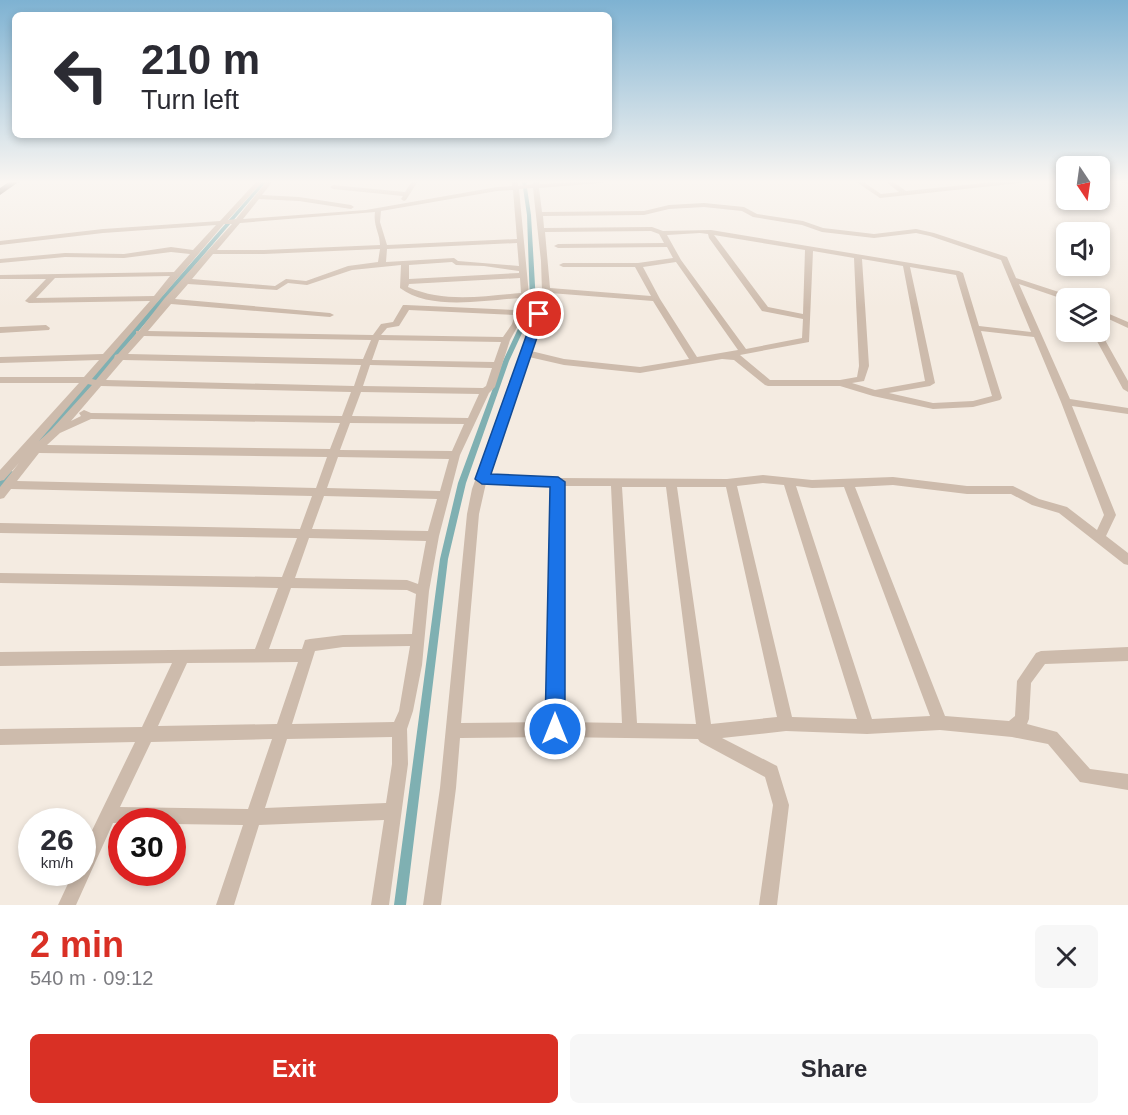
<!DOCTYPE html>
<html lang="en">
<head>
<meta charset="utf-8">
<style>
  :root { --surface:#fff; --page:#f7f7f7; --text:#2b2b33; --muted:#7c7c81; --accent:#d93025 }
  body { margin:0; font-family:Arial,sans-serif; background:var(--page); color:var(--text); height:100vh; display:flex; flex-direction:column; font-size:22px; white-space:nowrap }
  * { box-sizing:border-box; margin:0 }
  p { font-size:20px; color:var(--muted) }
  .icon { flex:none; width:33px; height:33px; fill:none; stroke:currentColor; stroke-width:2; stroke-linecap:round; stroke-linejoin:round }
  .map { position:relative; height:905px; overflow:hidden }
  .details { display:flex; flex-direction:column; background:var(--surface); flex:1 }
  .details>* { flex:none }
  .banner { position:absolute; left:12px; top:12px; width:600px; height:126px; border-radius:9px; box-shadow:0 3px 9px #0003; background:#fff; color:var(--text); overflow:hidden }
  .needle { width:39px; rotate:167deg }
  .buttons { position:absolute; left:1056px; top:156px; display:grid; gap:12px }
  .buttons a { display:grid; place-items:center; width:54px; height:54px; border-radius:9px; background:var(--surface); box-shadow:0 3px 9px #0003; font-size:30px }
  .speed { position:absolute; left:18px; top:808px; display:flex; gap:12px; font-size:30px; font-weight:700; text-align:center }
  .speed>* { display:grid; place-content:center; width:78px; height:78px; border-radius:50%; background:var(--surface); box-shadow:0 3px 9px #0003; line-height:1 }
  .speed small { font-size:15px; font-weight:400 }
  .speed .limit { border:9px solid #d22; background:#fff; color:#111 }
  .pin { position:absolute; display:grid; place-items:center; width:51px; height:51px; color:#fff; margin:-26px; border:3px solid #fff; border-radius:50%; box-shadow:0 2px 6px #0007 }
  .me { position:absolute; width:66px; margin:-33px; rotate:0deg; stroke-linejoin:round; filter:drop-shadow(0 0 4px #0008) }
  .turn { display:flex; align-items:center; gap:21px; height:126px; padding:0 30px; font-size:27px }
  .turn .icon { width:78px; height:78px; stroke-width:2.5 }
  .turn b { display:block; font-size:42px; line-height:51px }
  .round { display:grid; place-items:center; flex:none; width:63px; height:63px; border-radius:9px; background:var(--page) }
  .headline { display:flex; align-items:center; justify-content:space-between; height:102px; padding:0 30px }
  h1 { font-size:36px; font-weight:700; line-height:45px; color:var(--accent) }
  .cta { display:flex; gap:12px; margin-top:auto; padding:12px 30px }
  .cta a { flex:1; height:69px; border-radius:9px; background:var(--accent); color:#fff; font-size:24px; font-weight:700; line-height:69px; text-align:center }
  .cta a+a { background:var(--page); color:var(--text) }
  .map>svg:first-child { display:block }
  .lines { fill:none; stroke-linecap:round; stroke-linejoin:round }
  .canal { fill:#7fb0b2; fill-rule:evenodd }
  .minor { fill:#cdbbac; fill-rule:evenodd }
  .highway { fill:#5c4a42; fill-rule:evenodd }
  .route { fill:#1a73e8; stroke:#114b97; stroke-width:1.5 }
</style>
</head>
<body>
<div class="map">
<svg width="1128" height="905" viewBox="0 0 1128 905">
  <rect width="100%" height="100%" fill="#f4ebe1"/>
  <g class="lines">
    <!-- canal -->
    <path class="canal" d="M263,181H267L42,444H36L35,442L36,440Z
      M522,181H526L531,215L536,303L509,361L466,483L448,559L406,905H394L440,559L458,483L503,361L530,303L527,215Z
      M11,471L14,472L15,474L14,476L3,488L0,489V481L8,472Z"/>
    <!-- minor -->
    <path class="minor" d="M257,181H263L228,220L236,219L267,181H273L262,195L299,197L351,205L354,207L351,209L299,201L259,199L243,219L366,210L497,187L512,186V181H518V186L533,184L534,181H540L539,184L605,181L602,183L539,188L542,212L644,211L669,205L704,203L744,207L757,214L803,221L823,228L874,234L916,229L934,233L1007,257L1016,278L1071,296L1072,298H1066V300L1019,284L1070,399L1128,408V414L1072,406L1116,515L1106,536L1128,553V565L1124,564L1059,513L1032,505L1011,494H967L893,485L855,487L945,716L1009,721L1015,716L1017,681L1036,653L1041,651L1128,647V661L1045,664L1031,683L1029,719L1027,724L1057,732L1090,769L1128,774V790L1080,782L1048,744L1012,737L940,730L867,734L786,731L722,738L777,766L789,805L777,905H759L773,805L765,777L700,742L698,739L555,737L460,738L456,788L441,905H423L440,788L467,514L472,489L531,328L542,292L541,261L533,188L519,189L529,295L524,311L525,313L510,340L495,387L489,393L460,455L439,536L429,591L422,665L413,711L407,729L408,764L389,905H371L384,820L259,825L234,905H216L243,825L172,824V822L113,823L76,905H58L73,873H82V851L135,742L0,745V729L142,727L172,663L0,666V652L255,649L278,588L0,583V573L282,577L297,538L0,533V523L300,529L312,496L11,489L4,498L0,499V487L19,463L4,480L0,481V470L79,383H0V377H84L99,360L0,363V357L103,354L150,301L29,303L25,301L46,279H0V275L174,272L190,254L171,252L124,258L65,257L0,263V259L65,253L124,254L171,247L193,250L216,225L103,233L0,245V241L103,229L220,221ZM513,190L517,239L387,245L380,222L381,211L497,191ZM704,207L742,211L753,217L802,225L822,232L874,238L916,233L930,236L1001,260L1031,332L979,326L963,273L959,271L711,230L663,231L652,227L544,228L543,216L644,215L669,209ZM375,212C373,226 380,233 380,245L264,250H217L240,223ZM224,224H232L164,299L139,331H136V334L118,354L115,355L114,358L96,380L92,379ZM651,231L659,234L664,243L558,244L554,246L558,248L667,247L673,258L638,263H563L559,265L563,267H635L651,296L550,288L545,232ZM700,233L708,234L709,238L762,311L803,319L802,338L746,349L681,260L667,235ZM714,235L805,250L803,314L768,307ZM517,243L519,266L458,261L454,258L386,262L387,249ZM380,249L378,262L348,266L306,281L286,279L275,286L192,279L213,254H264ZM813,251L854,258L859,366L857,377L840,380H770L740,355L809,342ZM862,259L903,266L925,381L875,390L852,383L864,381L869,366ZM452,262L456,265L484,266L519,271V273L409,279V265ZM676,262L738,350L697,357L660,299L643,267ZM401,265L400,288C430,311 485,300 520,298L516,310L406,305H403L393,322L381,324L373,335L148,331L171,304L330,317L334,315L330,313L175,299L188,284L277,290L288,283L307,285L352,270ZM910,267L956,275L992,396L973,401L933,403L889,393L930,386L935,383ZM170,276L154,296L36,298L55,278ZM520,278L521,293C483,296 444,303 408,287L409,284ZM550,293L653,301L689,359L640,367L564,359L531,351ZM409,310L515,315L512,324L503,337L381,335L387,328L399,326ZM981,331L1034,337L1061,402L1104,515L1097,530L1067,507L1039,499L1013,486H967L893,477L812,480L763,475L727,479L558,478L488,475L529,357L564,365L640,373L722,359L734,360L765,385L768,386H840L873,396L933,409L973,407L1000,400L1002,398ZM144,336L371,340L363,359L128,354ZM379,340L501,342L494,362L372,360ZM123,360L361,365L354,386L106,380ZM370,365L492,368L486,386L483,388L363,386ZM88,384L92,385L51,430L39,441ZM101,386L351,392L342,416L91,413L84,410L79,413L81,416L71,421ZM361,392L479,394L468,418L352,416ZM91,419L340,423L330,449L47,445L60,433ZM350,423L464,424L452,451L340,450ZM39,453L327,457L316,488L17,481ZM338,457L449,459L440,491L327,488ZM486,483L552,486L548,722L461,723L479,514ZM763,483L784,485L857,719L792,717L737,486ZM563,486H611L622,723L563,722ZM796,486L812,488L844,487L930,716L872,719ZM622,487H666L696,724L637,723ZM677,487H726L777,717L711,724ZM324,496L437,499L428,531L312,529ZM309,538L426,541L418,584L407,580L295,578ZM291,588L407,590L416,594L412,634L343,635L310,639L305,640L302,649H269ZM410,646L399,711L394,722L292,724L315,651L343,647ZM298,662L277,724L158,726L187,663ZM392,737V764L386,803L265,808L287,739ZM272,739L248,809L120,807L151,742Z
      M412,181H418L406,200L404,201L401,199L403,196L333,189L330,187L333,185L405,192Z
      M855,181H862L881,194L899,192L885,181H892L906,191L1003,181H1023L1020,183L880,198Z
      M1119,181H1128V184L1120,182Z
      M1100,310L1128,322V328L1100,315Z
      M46,325L50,328L49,330L0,333V327Z
      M1100,331L1128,381V392L1123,389L1092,332Z"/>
    <!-- highway -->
    <path class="highway" d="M10,181H20L0,195V188Z"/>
  </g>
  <!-- sky -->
  <linearGradient id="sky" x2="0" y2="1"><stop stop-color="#7eb2d2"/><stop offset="0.59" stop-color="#faf6f2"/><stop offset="1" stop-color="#faf6f2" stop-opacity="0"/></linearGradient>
  <rect width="1128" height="308" fill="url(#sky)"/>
  <!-- route -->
  <path class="route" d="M539,311L545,314L491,474L558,477L565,482V729L562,736L555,739L548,736L545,729L550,487L482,484L475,479L534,314Z"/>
</svg>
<div class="buttons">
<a><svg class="needle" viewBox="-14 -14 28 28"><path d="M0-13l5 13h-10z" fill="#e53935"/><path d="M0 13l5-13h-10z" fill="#7c7c81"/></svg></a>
<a><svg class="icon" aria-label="sound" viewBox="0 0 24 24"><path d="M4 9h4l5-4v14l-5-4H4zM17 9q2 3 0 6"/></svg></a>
<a><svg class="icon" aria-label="layers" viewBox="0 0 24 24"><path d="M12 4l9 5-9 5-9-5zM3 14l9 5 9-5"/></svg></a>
</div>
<div class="speed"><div>26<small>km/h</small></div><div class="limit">30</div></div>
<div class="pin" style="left:539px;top:314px;background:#d93025"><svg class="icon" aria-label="arrive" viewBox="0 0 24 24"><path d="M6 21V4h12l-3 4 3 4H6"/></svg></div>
<svg class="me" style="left:555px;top:729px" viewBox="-20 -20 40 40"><circle r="17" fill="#1a73e8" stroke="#fff" stroke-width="3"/><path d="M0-11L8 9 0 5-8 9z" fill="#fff"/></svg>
<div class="banner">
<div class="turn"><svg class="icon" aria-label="left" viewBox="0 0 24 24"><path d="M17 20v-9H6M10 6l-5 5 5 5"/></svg><div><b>210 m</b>Turn left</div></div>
</div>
</div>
<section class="details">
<div class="headline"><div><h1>2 min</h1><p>540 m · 09:12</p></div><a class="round"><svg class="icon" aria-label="close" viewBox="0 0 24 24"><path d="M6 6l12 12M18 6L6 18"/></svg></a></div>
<div class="cta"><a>Exit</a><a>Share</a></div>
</section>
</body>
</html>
